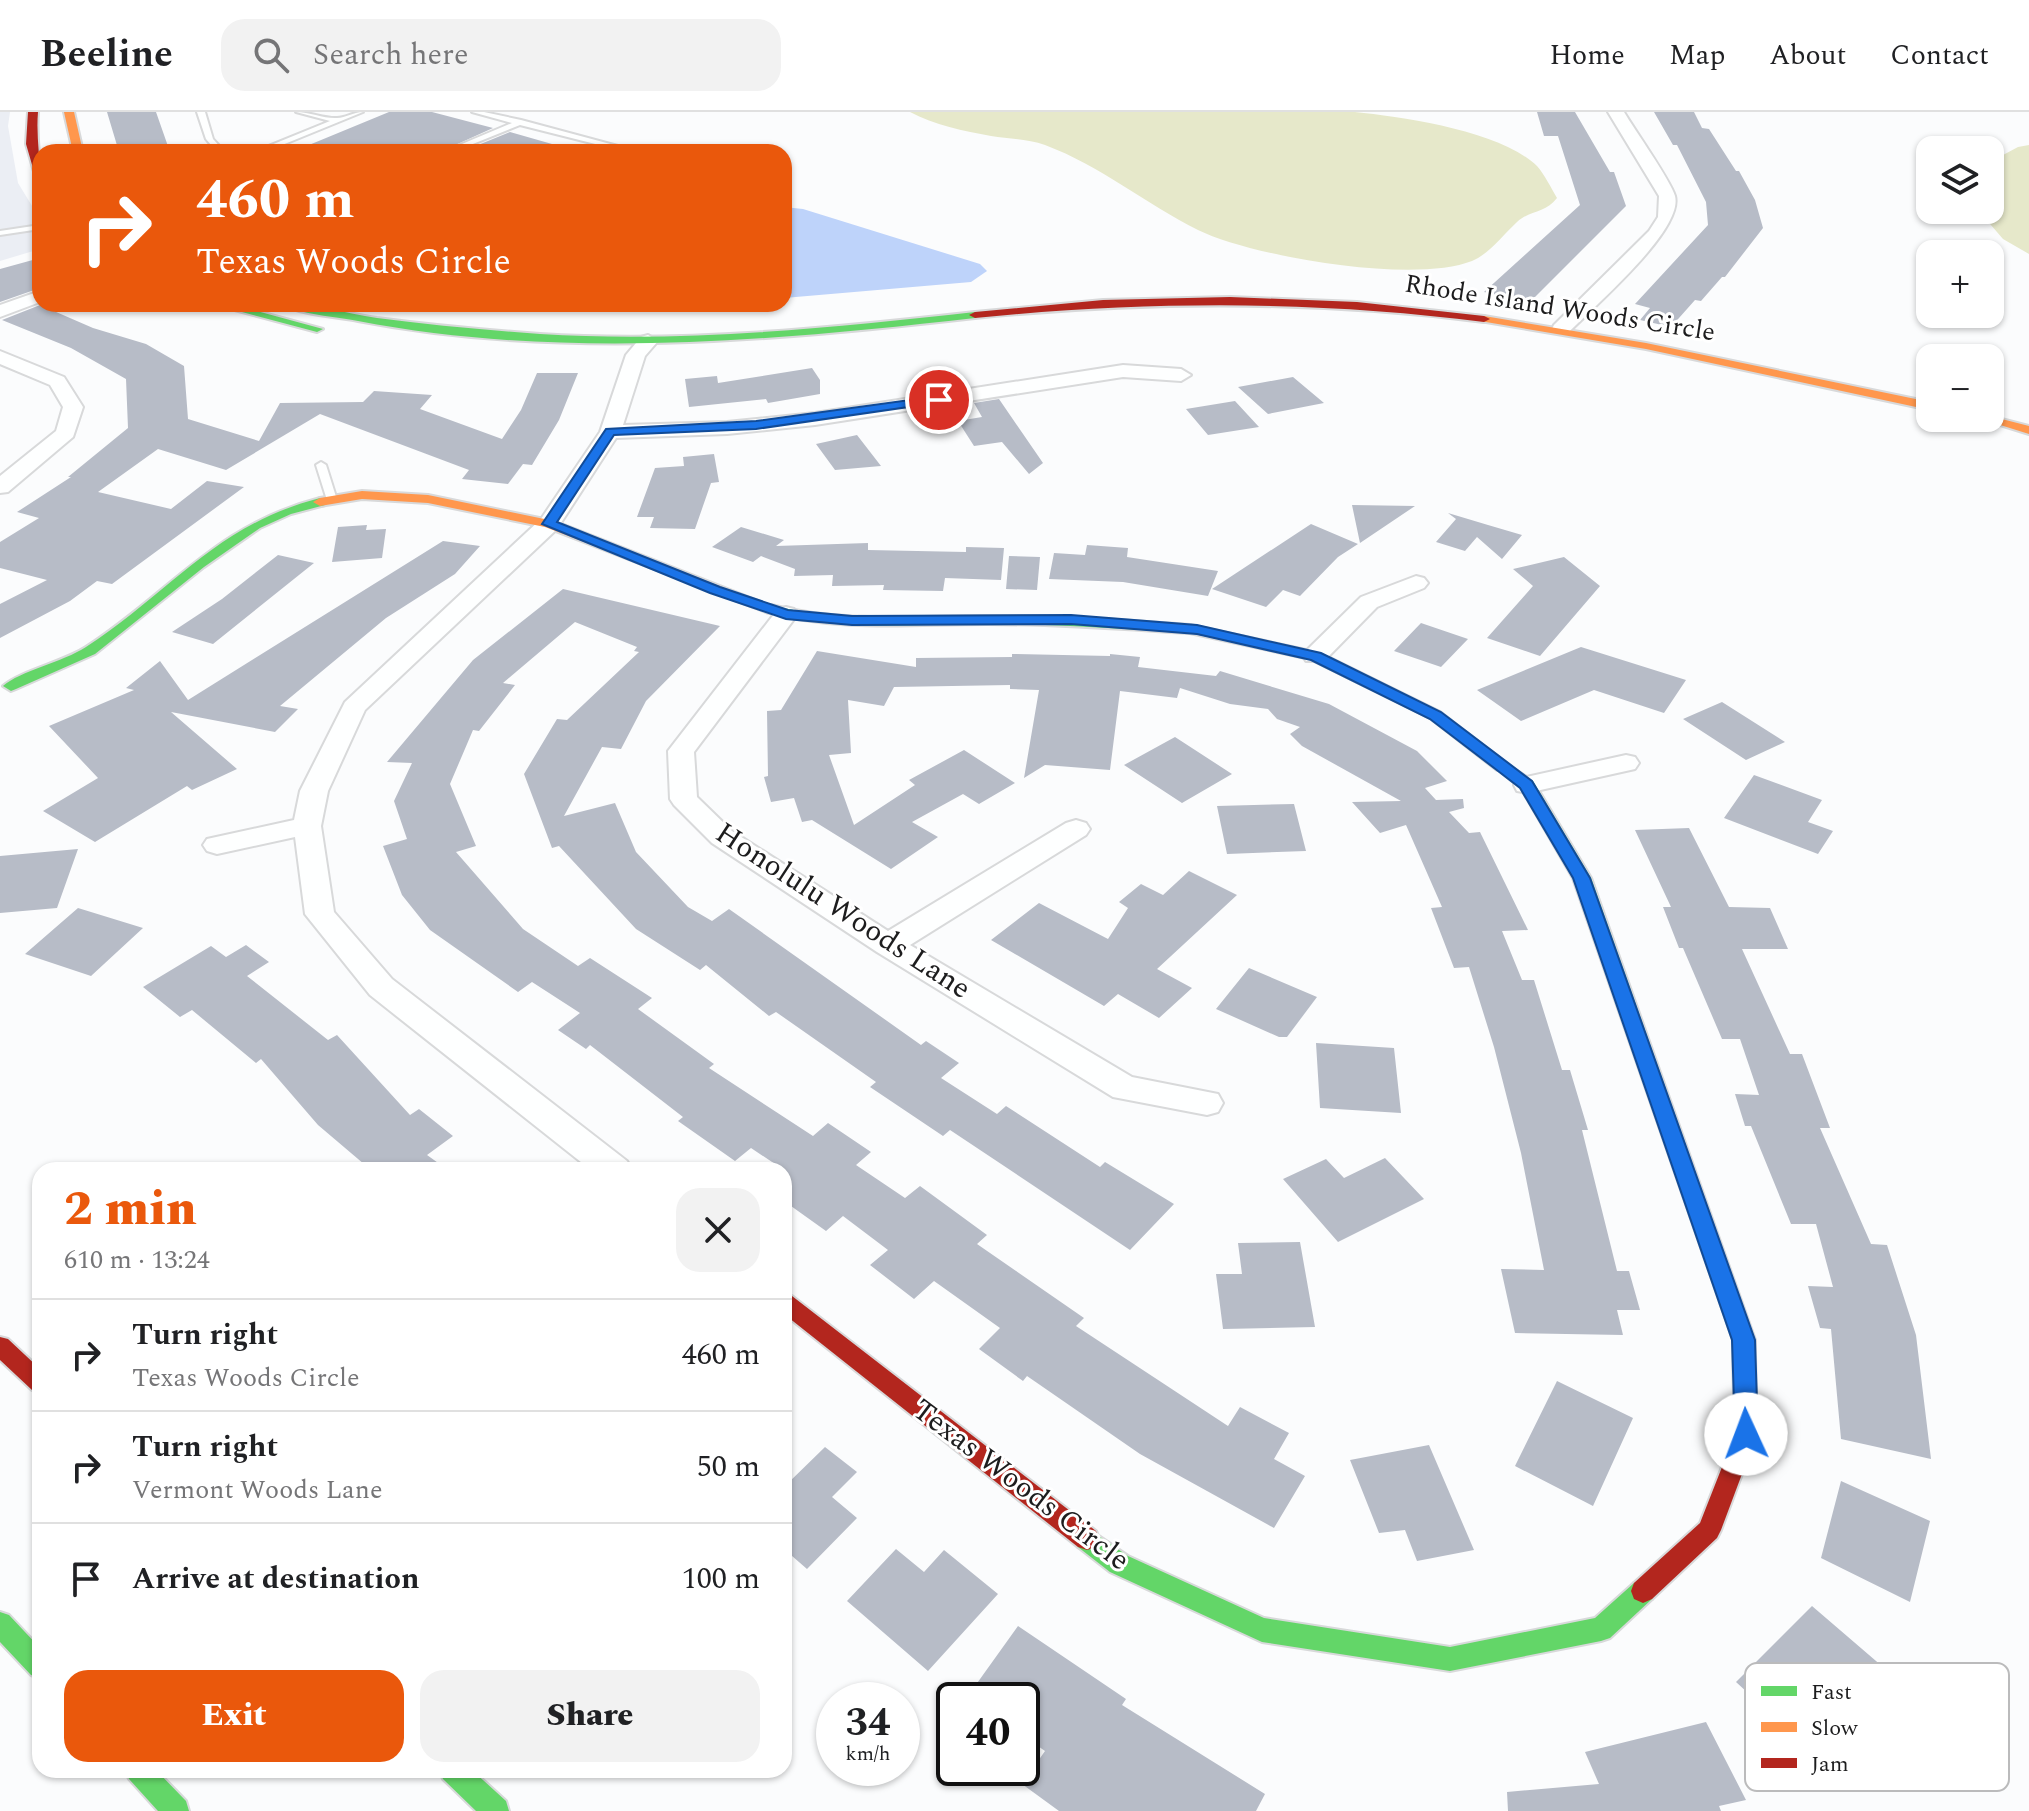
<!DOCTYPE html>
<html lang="en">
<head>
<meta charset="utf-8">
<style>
  :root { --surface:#fff; --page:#f2f2f2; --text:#202124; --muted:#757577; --line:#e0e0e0; --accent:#ea580c }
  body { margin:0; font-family:Spectral,serif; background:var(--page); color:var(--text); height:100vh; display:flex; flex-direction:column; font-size:30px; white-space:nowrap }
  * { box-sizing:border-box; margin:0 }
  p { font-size:26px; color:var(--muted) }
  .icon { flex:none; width:44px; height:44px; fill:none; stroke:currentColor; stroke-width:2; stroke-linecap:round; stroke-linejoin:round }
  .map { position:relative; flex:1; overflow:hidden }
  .side { position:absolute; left:32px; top:1050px; width:760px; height:616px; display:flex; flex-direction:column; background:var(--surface); border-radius:24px; box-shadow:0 2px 6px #0004 }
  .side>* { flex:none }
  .hud { position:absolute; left:32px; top:32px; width:760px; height:168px; border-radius:24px; box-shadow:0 2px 6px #0004; background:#ea580c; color:#fff; overflow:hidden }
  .buttons { position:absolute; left:1916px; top:24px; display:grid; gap:16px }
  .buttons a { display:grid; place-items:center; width:88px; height:88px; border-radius:16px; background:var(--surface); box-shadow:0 2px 6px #0004; font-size:40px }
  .speed { position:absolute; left:816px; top:1570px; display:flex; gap:16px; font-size:40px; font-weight:700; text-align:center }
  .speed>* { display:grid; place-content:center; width:104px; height:104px; border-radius:50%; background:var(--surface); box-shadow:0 2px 6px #0004; line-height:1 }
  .speed small { font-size:20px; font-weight:400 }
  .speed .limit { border:4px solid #111; border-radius:12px; background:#fff; color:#111 }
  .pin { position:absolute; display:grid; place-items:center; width:68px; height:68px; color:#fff; margin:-34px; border:4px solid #fff; border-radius:50%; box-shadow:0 2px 8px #0007 }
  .me { position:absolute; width:88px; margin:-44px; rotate:358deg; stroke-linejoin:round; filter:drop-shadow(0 0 6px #0008) }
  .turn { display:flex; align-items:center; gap:28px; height:168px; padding:0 32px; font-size:36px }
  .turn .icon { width:104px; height:104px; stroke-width:2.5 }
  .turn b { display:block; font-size:56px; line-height:68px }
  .round { display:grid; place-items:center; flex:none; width:84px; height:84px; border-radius:24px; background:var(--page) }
  .headline { display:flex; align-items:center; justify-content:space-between; height:136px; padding:0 32px }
  h1 { font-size:48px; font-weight:800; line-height:60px; color:var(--accent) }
  .primary-button { display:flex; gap:16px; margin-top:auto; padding:16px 32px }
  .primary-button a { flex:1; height:92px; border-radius:24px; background:var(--accent); color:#fff; font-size:32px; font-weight:800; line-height:92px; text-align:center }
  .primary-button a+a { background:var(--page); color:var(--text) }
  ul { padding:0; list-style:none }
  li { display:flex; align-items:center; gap:24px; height:112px; padding:0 32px; border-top:2px solid var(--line) }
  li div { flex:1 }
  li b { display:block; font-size:30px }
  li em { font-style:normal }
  header { display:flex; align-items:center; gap:48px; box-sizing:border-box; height:112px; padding:0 40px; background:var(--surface); border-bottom:2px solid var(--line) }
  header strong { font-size:38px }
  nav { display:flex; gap:44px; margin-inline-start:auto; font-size:28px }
  .search { width:560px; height:72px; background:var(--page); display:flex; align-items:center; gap:20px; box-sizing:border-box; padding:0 28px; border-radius:24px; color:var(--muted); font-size:30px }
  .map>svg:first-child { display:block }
  .built { fill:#ebeef4 }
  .green { fill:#e6e8ca }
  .water { fill:#bed3fa }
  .building { fill:#b7bcc7 }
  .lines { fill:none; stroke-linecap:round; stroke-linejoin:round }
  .lane-casing { stroke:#d8d9da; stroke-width:4 }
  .street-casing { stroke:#d8d9da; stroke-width:4 }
  .fast-casing { stroke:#d8d9da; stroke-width:4 }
  .slow-casing { stroke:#d8d9da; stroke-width:4 }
  .jam-casing { stroke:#d8d9da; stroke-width:4 }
  .lane { fill:#feffff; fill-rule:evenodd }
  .street { fill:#feffff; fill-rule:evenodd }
  .fast { fill:#63d668; fill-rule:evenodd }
  .slow { fill:#ff974d; fill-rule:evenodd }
  .jam { fill:#b3261e; fill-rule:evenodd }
  .route { fill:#1a73e8; stroke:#114b97; stroke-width:2 }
  .labels { text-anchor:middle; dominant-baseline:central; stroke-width:6; stroke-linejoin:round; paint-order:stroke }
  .far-street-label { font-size:26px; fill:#1d1d1e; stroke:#fff }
  .street-label { font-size:30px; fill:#1d1d1e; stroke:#fff }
  .key { fill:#fff; stroke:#bbbbbc; stroke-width:2 }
  .key-label { font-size:22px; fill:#1d1d1e }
</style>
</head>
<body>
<header>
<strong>Beeline</strong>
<div class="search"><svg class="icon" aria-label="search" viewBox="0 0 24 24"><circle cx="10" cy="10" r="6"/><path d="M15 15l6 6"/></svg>Search here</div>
<nav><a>Home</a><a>Map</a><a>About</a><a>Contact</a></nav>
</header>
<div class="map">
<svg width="2029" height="1699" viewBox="0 0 2029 1699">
  <rect width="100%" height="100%" fill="#fbfcfd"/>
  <!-- built -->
  <path class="built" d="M0,0H10L8,14L18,71L40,107V137L0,149Z"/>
  <!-- green -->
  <path class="green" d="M910,0H1355C1404,5 1501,19 1537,54C1545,63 1551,76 1557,86C1546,101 1530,98 1517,110C1503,123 1489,142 1472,149C1414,172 1253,145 1198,118C1146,92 1101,54 1045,33C1028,27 1009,27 991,24C964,19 934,13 910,0Z
    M2029,33V142L2003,127L1978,98H1990V50L2018,35Z"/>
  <!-- water -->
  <path class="water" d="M784,95L803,97L980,152L987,159L971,170L784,186Z"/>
  <!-- building -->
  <path class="building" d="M107,0H156L170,40H119Z
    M389,0H432L493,16L440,40H292Z
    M1537,0H1575L1610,60H1614L1626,94L1529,191L1484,180L1580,93L1558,24H1544Z
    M1654,0H1694L1702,16L1709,17L1736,59H1739L1755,88L1763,116L1725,165H1722L1701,189L1695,188L1671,215L1640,208L1650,196L1635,192L1708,113L1706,90L1677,33H1673Z
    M510,20L552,32L551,40H461Z
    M40,146V176L0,190V157Z
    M40,193L93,216L146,232L184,254L188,307L259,329L280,291L363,290L374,279L432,283L420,297L502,327L521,298L537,261H578L559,308L532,353L523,352L508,372L462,367L469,358L320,302L226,358L158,337L98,380L171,397L207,369L244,375L112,472L97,469L70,489L0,526V492L47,468L0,456V430L39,406L17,400L71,365H68L128,316L126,267L71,236L2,208Z
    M812,256L820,268V282L768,291L766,287L689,295L685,267L717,264L718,271Z
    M1293,265L1324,291L1268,302L1238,275Z
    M999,287L1043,351L1029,362L1002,330L974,334L958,309L982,305L974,291Z
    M1235,289L1259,315L1208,323L1186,297Z
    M857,323L881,354L835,358L816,332Z
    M714,342L719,370L711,371L695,417L650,416L654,405H637L655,356L684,354L683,345Z
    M1352,393L1415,394L1360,431Z
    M1448,401L1488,413L1522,423L1502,447L1477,425L1465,439L1436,430L1456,407Z
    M1311,412L1358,432L1338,445L1300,484L1283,478L1266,495L1212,477Z
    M367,413L366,418L386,417L382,446L332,450L338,415Z
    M741,415L784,428L776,434L868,431V438L966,440V435L1004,436L1001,468L945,466L943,479L883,478L884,473L832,474L833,463L794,464L795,457L761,444L753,450L712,435Z
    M443,429L480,434L455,462L386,506L280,594L298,597L275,620L171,600L237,657L192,678L187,674L95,730L43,699L98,666L49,614L134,578L126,576L160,549L188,588Z
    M1087,433L1128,436L1127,445L1218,459L1208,484L1123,470L1049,467L1054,441L1085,443Z
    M278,443L314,451L213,532L172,520L222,487Z
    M1009,444L1040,445L1037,478L1006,477Z
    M1564,445L1600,474L1540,544L1487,526L1533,474L1513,457Z
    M563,477L720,514L646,589L621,637L602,635L564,704L615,691L636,740L688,795L712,809L729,797L921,933L926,929L959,951L941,966L997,1002L1006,994L1100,1055L1105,1050L1174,1092L1130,1138L950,1018L943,1024L870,975L876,970L776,900L769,904L706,853L700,858L636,817L559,734L552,736L524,662L557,607L567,608L639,540L634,539L637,535L575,510L503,571L515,573L479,619L473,618L450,672L476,734L456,740L523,817L578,854L590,846L652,886L638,897L714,952L709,956L813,1024L828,1011L871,1040L856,1053L905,1086L920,1074L987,1123L977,1132L1084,1206L1076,1214L1228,1314L1240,1295L1289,1321L1274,1347L1305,1364L1274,1416L1140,1342L1027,1264L1023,1269L979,1237L1000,1216L934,1169L914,1187L870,1153L888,1138L843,1104L826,1119L784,1089V1058L751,1036L735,1049L678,1009L683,1005L590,933L586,937L558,918L580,901L532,870L518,880L430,818L402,783L383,734L407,727L394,689L412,651L387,650L473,548Z
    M1421,511L1468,527L1441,555L1394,539Z
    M1581,535L1686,568L1664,601L1594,578L1521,609L1477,578Z
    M817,539L916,555V546L1012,545V542L1110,544V542L1140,545L1138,555L1216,564L1220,559L1329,592L1417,639L1447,669L1425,676L1436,688L1463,687L1464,696L1449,700L1469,721L1480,720L1528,818L1502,819L1522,868H1534L1562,958H1570L1588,1018H1582L1617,1159H1629L1640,1198H1617L1623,1223L1515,1221L1501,1157L1544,1158L1521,1041L1494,935L1469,855L1454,856L1431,796L1442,795L1406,713L1380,721L1352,690L1401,689L1302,634L1290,622L1300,615L1277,607L1268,597L1230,592L1180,576L1177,586L1120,579L1110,658L1045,653L1024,666L1039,578L1010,577V573L894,575L884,594L848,588L851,641L829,643L854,713L915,673L909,668L964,638L1015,671L979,692L963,682L912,710L938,725L891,757L812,708L802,710L794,686L771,690L764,665L768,664L767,599L781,598Z
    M1722,590L1785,630L1746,648L1683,607Z
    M1175,625L1232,662L1182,691L1124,653Z
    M1754,663L1822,688L1808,710L1833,719L1818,742L1724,706Z
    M1294,692L1306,739L1227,742L1217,694Z
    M1689,716L1729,795L1770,796L1788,837H1742L1790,942H1802L1830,1016H1820L1871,1132L1887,1133L1916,1223L1931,1347L1841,1327L1831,1217L1820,1216L1808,1174L1833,1175L1816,1112H1791L1751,1014H1745L1735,982L1759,983L1740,927H1722L1683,836H1679L1663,795H1671L1635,718Z
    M78,737L57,796L0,801V744Z
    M1189,759L1237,783L1157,857L1192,876L1159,906L1118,882L1104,894L991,828L1039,791L1108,827L1128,796L1119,790L1141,772L1163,783Z
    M78,796L143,816L91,864L25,842Z
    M246,833L269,850L247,864L328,928L337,923L410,1003L419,997L453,1024L427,1043L448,1058H371L318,1013L261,947L256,951L192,898L180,905L143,875L211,834L226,845Z
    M1249,856L1317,885L1287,925H1279L1216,897Z
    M1316,931L1394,936L1401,1001L1320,996Z
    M1385,1046L1424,1087L1338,1130L1283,1067L1326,1047L1344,1066Z
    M1300,1130L1315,1215L1223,1217L1216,1162H1242L1238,1131Z
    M1557,1269L1633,1306L1593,1394L1515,1354Z
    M1429,1333L1474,1438L1417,1449L1405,1418L1379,1421L1350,1348Z
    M825,1335L857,1360L832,1385L857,1406L807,1457L784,1437V1375Z
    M1841,1369L1930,1409L1910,1490L1821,1446Z
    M896,1437L924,1460L944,1438L998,1482L928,1559L847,1489Z
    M1812,1494L1883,1555L1836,1606L1866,1632L1837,1663L1736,1570Z
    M1018,1514L1126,1587L1122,1593L1265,1682L1256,1699H1059L1022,1672L1045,1639L1022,1623V1588H965Z
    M1706,1610L1746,1688L1719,1694L1721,1699H1508L1507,1680L1599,1672L1585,1640Z"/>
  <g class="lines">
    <!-- lane casing -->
    <g class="lane-casing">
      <path id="lane" d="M197,0H205L213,27L225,40H217L206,27Z
        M296,0C310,0 325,7 337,6C346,6 353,0 363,0L265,40H254L330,9Z
        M472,0H484L521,8L640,40H627L520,13L453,40H443L512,11Z
        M40,113V117L0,123V119Z
        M321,350L326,353L337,388L336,390L327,388L316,353Z"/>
    </g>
    <!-- street casing -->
    <g class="street-casing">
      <path id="street" d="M1608,0H1624C1634,17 1671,69 1675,84C1684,118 1592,196 1568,221H1554L1552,217L1554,213L1649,119L1658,105L1659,84Z
        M40,179V190L0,205V193Z
        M648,223L658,229L645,244L623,313L727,310L815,301L1123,253L1181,257L1191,263L1181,269L1123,265L815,313L727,322L616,326L557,417L365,598L328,679L321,714L334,800L392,867L627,1049L632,1058H591L370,883L305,802L295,725L217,742L207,739L203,733L207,727L294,708L300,679L345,590L541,407L600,320L626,243L641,225Z
        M0,239L64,265L83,295L73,325L8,380L0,381V364L56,319L63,295L50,273L0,252Z
        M1416,464L1424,466L1428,471L1424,476L1377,495L1324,549H1306L1303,544L1306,539L1361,485Z
        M786,495L794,497L798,502L694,640L697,685L732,719L888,819L1066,711L1076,708L1086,711L1090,717L1086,723L910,833L1132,965L1218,982L1223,991L1218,1000L1207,1003L1113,985L877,840L712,731L674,693L670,687L668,639L778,497Z
        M1626,643L1635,645L1639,651L1635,657L1527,681L1517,679L1514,673L1517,667Z"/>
    </g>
    <!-- fast casing -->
    <g class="fast-casing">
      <path id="fast" d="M212,192H231L323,217L317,220Z
        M281,192C314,192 345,201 377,206C431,213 485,218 540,222C685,231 831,216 975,200L981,203L975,206C772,229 560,248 358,209C338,205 297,202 281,192Z
        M320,386L327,390L325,393L291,402L260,416L204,455L95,542L16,577L11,579L3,574C20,559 63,550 86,535C171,480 215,413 320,386Z
        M771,493C842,511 911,504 983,504C1052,503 1121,508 1190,513L1197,517L1190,521C1122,517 1054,512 987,512C911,512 839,520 766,500L764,497Z
        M1503,650L1533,669L1591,766L1755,1228V1244L1752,1251L1744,1253L1736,1251L1733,1244V1228L1573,766L1521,676L1495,655Z
        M1087,1416L1128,1444L1264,1506L1450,1535L1595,1506L1634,1471L1643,1467L1652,1471L1655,1479L1652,1487L1610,1526L1601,1529L1450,1559L1262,1530L1110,1460L1078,1435L1075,1427L1078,1419Z
        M0,1500L9,1503L40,1536V1566L31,1563L0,1530Z
        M125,1658H156L186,1689L189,1699H158L129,1667Z
        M439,1658H472L506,1689L509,1699H476L443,1667Z"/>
    </g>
    <!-- slow casing -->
    <g class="slow-casing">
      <path id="slow" d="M64,0H74L83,40H73Z
        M1484,204L1646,231L1930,290V298L1646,237L1480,209L1478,207Z
        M1990,304L2029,314V322L1978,306Z
        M362,379L428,383L554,409L778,497L771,501L766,500L545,415L428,391L362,387L320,394L313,390L320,386Z"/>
    </g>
    <!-- jam casing -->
    <g class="jam-casing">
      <path id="jam" d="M28,0H38C36,23 40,43 40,66L35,63L26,32Z
        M1230,185L1357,190L1484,204L1490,207L1484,210C1313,188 1146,189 975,206L969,203L975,200L1103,188Z
        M1190,513L1320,541L1440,600L1511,655L1509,658H1497L1430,606L1310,547L1185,520V514Z
        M784,1181L792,1184L1096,1419L1099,1427L1096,1435L1087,1438L1078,1435L784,1202Z
        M0,1225L8,1227L40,1257V1281L32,1278L0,1248Z
        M1744,1235L1752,1237L1755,1244L1757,1322L1721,1418L1717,1426L1652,1487L1643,1491L1634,1487L1631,1479L1634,1471L1700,1411L1735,1322L1733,1244L1736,1237Z"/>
    </g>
    <!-- lane -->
    <use href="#lane" class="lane"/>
    <!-- street -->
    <use href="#street" class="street"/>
    <!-- fast -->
    <use href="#fast" class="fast"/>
    <!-- slow -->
    <use href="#slow" class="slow"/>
    <!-- jam -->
    <use href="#jam" class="jam"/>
  </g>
  <!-- route -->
  <path class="route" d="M939,284L945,288L943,290L756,317L614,323L557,410L720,475L788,498L852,504L1071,503L1197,513L1321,541L1441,600L1532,669L1590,766L1755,1228L1758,1322L1755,1329L1746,1332L1738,1329L1735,1322L1732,1228L1573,766L1520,676L1498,659L1430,607L1311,548L1197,522L1071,512L852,513L786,507L710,481L542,412L606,317L756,309Z"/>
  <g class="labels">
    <!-- far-street labels -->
    <g class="far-street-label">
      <text transform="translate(1560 196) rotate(9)">Rhode Island Woods Circle</text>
    </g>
    <!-- street labels -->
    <g class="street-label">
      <text transform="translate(843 799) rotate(33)">Honolulu Woods Lane</text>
      <text transform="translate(1021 1373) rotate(37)">Texas Woods Circle</text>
    </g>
  </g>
  <!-- legend -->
  <rect x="1745" y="1551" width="264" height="128" rx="12" class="key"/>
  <rect x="1761" y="1574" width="36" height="10" fill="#63d668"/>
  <rect x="1761" y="1610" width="36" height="10" fill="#ff974d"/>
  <rect x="1761" y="1646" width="36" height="10" fill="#b3261e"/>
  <g class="key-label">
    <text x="1811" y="1587">Fast</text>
    <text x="1811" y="1623">Slow</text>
    <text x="1811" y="1659">Jam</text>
  </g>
</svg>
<div class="buttons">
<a><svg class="icon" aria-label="layers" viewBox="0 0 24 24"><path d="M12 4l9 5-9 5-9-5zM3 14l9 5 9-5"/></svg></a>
<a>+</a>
<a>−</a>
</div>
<div class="speed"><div>34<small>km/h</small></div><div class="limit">40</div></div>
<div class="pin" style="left:939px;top:288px;background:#d93025"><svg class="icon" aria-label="arrive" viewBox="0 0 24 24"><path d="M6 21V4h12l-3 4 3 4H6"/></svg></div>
<svg class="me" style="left:1746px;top:1322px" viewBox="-20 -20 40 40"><circle r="19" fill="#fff"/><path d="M0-13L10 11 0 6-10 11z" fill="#1a73e8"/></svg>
<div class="hud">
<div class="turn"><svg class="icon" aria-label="right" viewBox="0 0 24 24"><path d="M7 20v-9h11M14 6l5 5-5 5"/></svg><div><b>460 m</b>Texas Woods Circle</div></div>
</div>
<section class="side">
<div class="headline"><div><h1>2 min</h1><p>610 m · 13:24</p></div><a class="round"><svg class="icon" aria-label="close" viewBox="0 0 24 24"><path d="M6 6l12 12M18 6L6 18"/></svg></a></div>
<ul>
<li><svg class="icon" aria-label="right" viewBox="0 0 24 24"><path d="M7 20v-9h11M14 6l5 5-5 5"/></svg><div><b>Turn right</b><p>Texas Woods Circle</p></div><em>460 m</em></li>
<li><svg class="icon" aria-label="right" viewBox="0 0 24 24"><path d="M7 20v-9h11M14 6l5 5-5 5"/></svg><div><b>Turn right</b><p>Vermont Woods Lane</p></div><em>50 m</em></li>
<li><svg class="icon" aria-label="arrive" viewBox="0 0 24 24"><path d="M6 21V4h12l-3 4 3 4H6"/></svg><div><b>Arrive at destination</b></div><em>100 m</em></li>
</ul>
<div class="primary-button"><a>Exit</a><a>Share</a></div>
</section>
</div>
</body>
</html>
